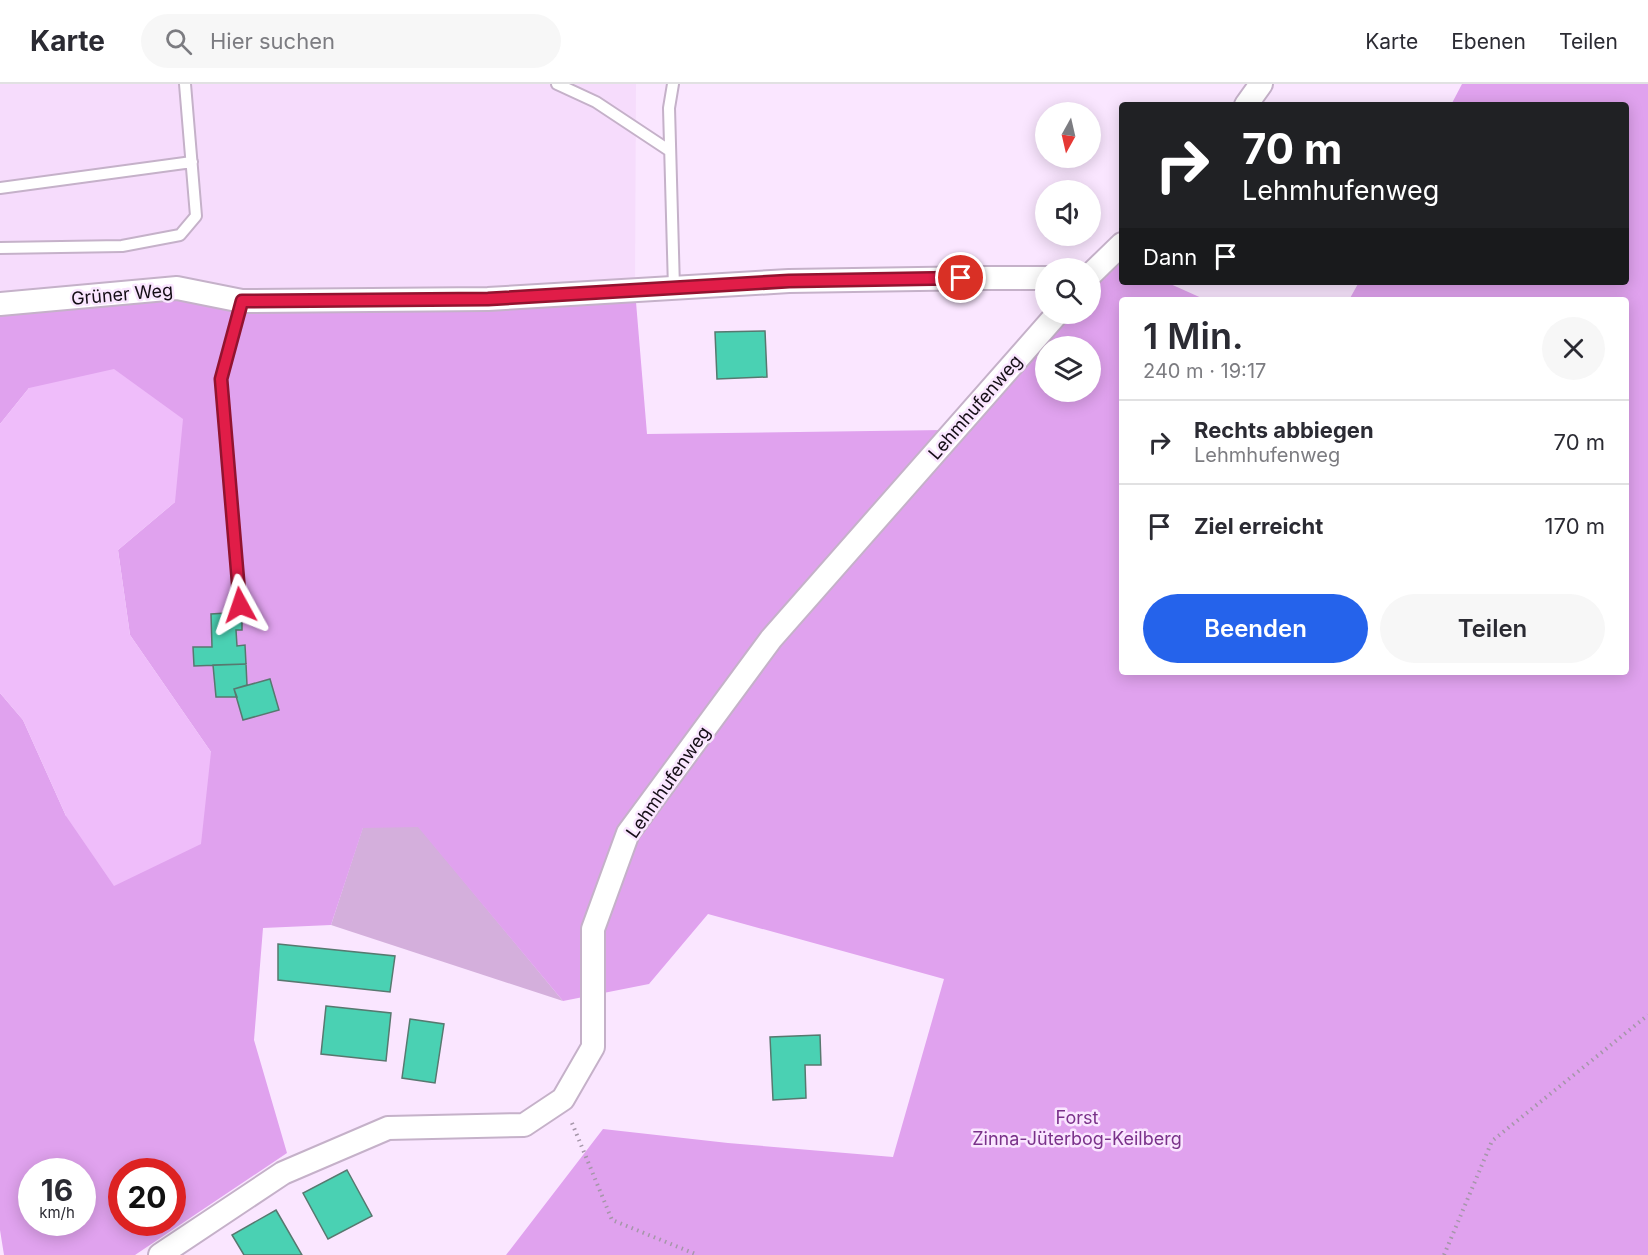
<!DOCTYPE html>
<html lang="de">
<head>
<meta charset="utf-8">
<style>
  :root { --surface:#fff; --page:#f7f7f7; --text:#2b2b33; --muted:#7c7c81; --line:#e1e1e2; --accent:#2563eb }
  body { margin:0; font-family:Inter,sans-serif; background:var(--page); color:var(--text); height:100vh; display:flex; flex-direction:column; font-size:22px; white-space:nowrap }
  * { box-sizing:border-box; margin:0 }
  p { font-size:20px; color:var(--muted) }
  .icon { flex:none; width:33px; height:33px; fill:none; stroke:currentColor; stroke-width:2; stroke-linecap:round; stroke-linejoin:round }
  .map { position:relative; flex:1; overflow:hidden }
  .sheet { position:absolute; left:1119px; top:213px; width:510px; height:378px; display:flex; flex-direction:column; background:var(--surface); border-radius:6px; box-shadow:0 3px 15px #0003 }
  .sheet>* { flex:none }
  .hud { position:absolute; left:1119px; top:18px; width:510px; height:183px; border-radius:6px; box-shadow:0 3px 15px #0003; background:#202124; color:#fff; overflow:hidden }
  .needle { width:39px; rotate:188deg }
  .tools { position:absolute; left:1035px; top:18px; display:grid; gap:12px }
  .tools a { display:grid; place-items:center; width:66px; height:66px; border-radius:50%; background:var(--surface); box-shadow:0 3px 15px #0003; font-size:30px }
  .speed { position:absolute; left:18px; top:1074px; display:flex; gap:12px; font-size:30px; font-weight:700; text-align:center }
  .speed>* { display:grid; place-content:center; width:78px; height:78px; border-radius:50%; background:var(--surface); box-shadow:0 3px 15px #0003; line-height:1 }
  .speed small { font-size:15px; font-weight:400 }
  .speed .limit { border:9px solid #d22; background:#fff; color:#111 }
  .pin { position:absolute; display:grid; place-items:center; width:51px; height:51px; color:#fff; margin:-26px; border:3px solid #fff; border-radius:50%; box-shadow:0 2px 6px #0007 }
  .me { position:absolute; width:66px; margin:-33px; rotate:355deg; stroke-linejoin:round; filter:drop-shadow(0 0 4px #0008) }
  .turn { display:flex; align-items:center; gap:21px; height:126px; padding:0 24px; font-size:27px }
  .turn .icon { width:78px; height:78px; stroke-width:2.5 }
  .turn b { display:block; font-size:42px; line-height:51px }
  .then { display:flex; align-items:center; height:57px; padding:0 24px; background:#0003; gap:12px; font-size:22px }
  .round { display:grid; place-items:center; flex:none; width:63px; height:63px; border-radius:32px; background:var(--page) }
  .summary { display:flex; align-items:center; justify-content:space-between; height:102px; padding:0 24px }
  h1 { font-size:36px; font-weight:600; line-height:45px }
  .action { display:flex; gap:12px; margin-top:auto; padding:12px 24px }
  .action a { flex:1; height:69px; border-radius:36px; background:var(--accent); color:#fff; font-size:24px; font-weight:600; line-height:69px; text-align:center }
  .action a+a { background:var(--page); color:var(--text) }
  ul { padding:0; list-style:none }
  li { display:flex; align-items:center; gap:18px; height:84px; padding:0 24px; border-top:2px solid var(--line) }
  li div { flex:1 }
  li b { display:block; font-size:22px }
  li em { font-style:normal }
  header { display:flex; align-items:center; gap:36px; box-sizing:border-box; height:84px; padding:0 30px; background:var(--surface); border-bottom:2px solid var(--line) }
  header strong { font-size:28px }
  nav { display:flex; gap:33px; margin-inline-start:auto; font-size:21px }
  .search { width:420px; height:54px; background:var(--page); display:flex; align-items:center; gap:15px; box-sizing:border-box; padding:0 21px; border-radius:33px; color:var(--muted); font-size:22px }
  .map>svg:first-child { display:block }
  .built { fill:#f6dcfc }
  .green { fill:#d4afdc }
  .forest { fill:#e0a2ee; fill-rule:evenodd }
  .water { fill:#efbdfa }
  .building { fill:#4ad1b3; stroke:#57786f; stroke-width:1.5 }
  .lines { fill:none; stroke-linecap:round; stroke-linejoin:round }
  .service-casing { stroke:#c5b1c9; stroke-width:14 }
  .minor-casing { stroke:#c5b1c9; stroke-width:26 }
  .path { stroke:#a596a9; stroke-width:4; stroke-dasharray:1.5 4.5; stroke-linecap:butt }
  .service { stroke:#fff; stroke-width:10 }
  .minor { stroke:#fff; stroke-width:22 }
  .route-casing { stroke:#92132f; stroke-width:15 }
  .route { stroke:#e11d48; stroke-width:10 }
  .labels { text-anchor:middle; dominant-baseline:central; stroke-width:5; stroke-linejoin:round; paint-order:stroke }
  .street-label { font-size:18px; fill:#150e16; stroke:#fae6ff }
  .park-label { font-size:18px; fill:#7a318a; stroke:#fae6ff }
</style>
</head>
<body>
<header>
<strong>Karte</strong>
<div class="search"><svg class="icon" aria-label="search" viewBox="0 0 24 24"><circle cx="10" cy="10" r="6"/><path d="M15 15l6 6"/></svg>Hier suchen</div>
<nav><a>Karte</a><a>Ebenen</a><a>Teilen</a></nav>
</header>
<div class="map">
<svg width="1648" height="1171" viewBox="0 0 1648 1171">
  <rect width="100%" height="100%" fill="#fae6ff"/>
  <!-- built -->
  <path class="built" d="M0,0H636L635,206L0,220Z"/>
  <!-- green -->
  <path class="green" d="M363,743H419L563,917L331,841Z"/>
  <!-- forest -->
  <path class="forest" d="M1462,0H1648V1171H506L603,1045L728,1059L893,1073L944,895L708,830L649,900L563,917L418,743L363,744L331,841L263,844L254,956L287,1069L135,1171H4L0,1146V609L23,636L66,732L211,668L130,551L118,466L175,418L29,304L0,340V220L177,204L234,215L635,206L647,350L944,346L1049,230H1090V184L1103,169L1122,178V198H1166L1206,216H1122V588H1626V216H1349L1359,198H1626V21H1451ZM1046,262H1090V308H1046ZM32,1088H82V1138H32ZM122,1088H172V1138H122Z"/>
  <!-- water -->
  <path class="water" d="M114,285L183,335L175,418L118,466L130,551L211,668L201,760L114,802L66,732L23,636L0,609V340L29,304Z"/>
  <!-- building -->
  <path class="building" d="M765,247L767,293L717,295L715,248Z
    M242,528V546H236L237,562L245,561L246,580L194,582L193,563H212L211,530Z
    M246,580L247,601L234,605L237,613H216L213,581Z
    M270,595L279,626L243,636L234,605Z
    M278,860L395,872L390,908L278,896Z
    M326,922L391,929L386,977L321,970Z
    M410,935L444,940L435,999L402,994Z
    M820,951L821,981H805L806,1014L773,1016L770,953Z
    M347,1086L372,1132L328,1155L303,1109Z
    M276,1126L302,1171H244L232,1151Z"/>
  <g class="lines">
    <!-- service casing -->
    <g class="service-casing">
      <path id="service" d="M557,0L596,18L670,67
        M673,0L669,24L674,204
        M0,104L192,78
        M0,164L122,162L180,151L196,132L185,0
        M240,521L221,295L242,217"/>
    </g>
    <!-- minor casing -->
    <g class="minor-casing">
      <path id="minor" d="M1246,21L1261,0
        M1090,191L1122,160
        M0,220L177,204L242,217L488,215L789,197L983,194H1046
        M160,1171L283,1089L388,1044L524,1041L563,1015L593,963V845L628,749L771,555L1057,230"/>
    </g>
    <!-- path -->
    <path class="path" d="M572,1039L612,1136L698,1171
      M1444,1171L1492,1057L1648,931"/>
    <!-- service -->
    <use href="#service" class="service"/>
    <!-- minor -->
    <use href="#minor" class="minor"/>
  </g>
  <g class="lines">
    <!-- route casing -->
    <g class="route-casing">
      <path id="route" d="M240,521L221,295L242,217L488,215L789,197L961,194"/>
    </g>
    <!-- route -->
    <use href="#route" class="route"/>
  </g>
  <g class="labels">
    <!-- street labels -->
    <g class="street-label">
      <text transform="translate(122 210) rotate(-5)">Grüner Weg</text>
      <text transform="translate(975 323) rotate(-49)">Lehmhufenweg</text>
      <text transform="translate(668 698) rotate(-55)">Lehmhufenweg</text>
    </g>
    <!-- park labels -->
    <g class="park-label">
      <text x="1077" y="1033">Forst<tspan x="1077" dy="21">Zinna-Jüterbog-Keilberg</tspan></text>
    </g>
  </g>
</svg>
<div class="tools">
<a><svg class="needle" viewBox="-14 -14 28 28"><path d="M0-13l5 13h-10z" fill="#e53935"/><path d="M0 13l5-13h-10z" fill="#7c7c81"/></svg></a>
<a><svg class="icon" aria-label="sound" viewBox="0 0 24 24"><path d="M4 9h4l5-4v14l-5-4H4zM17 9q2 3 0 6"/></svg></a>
<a><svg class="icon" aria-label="search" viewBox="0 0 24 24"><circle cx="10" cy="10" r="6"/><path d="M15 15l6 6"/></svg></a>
<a><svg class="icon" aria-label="layers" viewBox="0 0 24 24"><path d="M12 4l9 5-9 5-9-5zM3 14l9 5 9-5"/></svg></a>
</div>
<div class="speed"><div>16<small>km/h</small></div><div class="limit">20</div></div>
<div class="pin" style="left:961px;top:194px;background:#d93025"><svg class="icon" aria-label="arrive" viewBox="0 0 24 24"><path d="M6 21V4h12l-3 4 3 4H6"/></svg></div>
<svg class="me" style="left:240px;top:521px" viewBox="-20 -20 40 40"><path d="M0-17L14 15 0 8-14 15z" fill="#e11d48" stroke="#fff" stroke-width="4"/></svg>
<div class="hud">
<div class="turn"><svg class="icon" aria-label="right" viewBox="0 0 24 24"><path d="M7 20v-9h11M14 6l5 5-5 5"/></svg><div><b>70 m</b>Lehmhufenweg</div></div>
<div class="then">Dann<svg class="icon" aria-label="arrive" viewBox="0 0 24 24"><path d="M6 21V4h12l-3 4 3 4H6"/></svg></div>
</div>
<section class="sheet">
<div class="summary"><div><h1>1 Min.</h1><p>240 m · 19:17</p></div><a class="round"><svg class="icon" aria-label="close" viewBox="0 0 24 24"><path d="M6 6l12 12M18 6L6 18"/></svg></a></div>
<ul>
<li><svg class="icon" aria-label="right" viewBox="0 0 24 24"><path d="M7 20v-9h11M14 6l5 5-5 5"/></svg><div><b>Rechts abbiegen</b><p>Lehmhufenweg</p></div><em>70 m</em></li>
<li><svg class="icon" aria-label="arrive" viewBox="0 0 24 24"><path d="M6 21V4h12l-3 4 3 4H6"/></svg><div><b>Ziel erreicht</b></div><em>170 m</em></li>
</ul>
<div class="action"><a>Beenden</a><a>Teilen</a></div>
</section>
</div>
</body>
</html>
